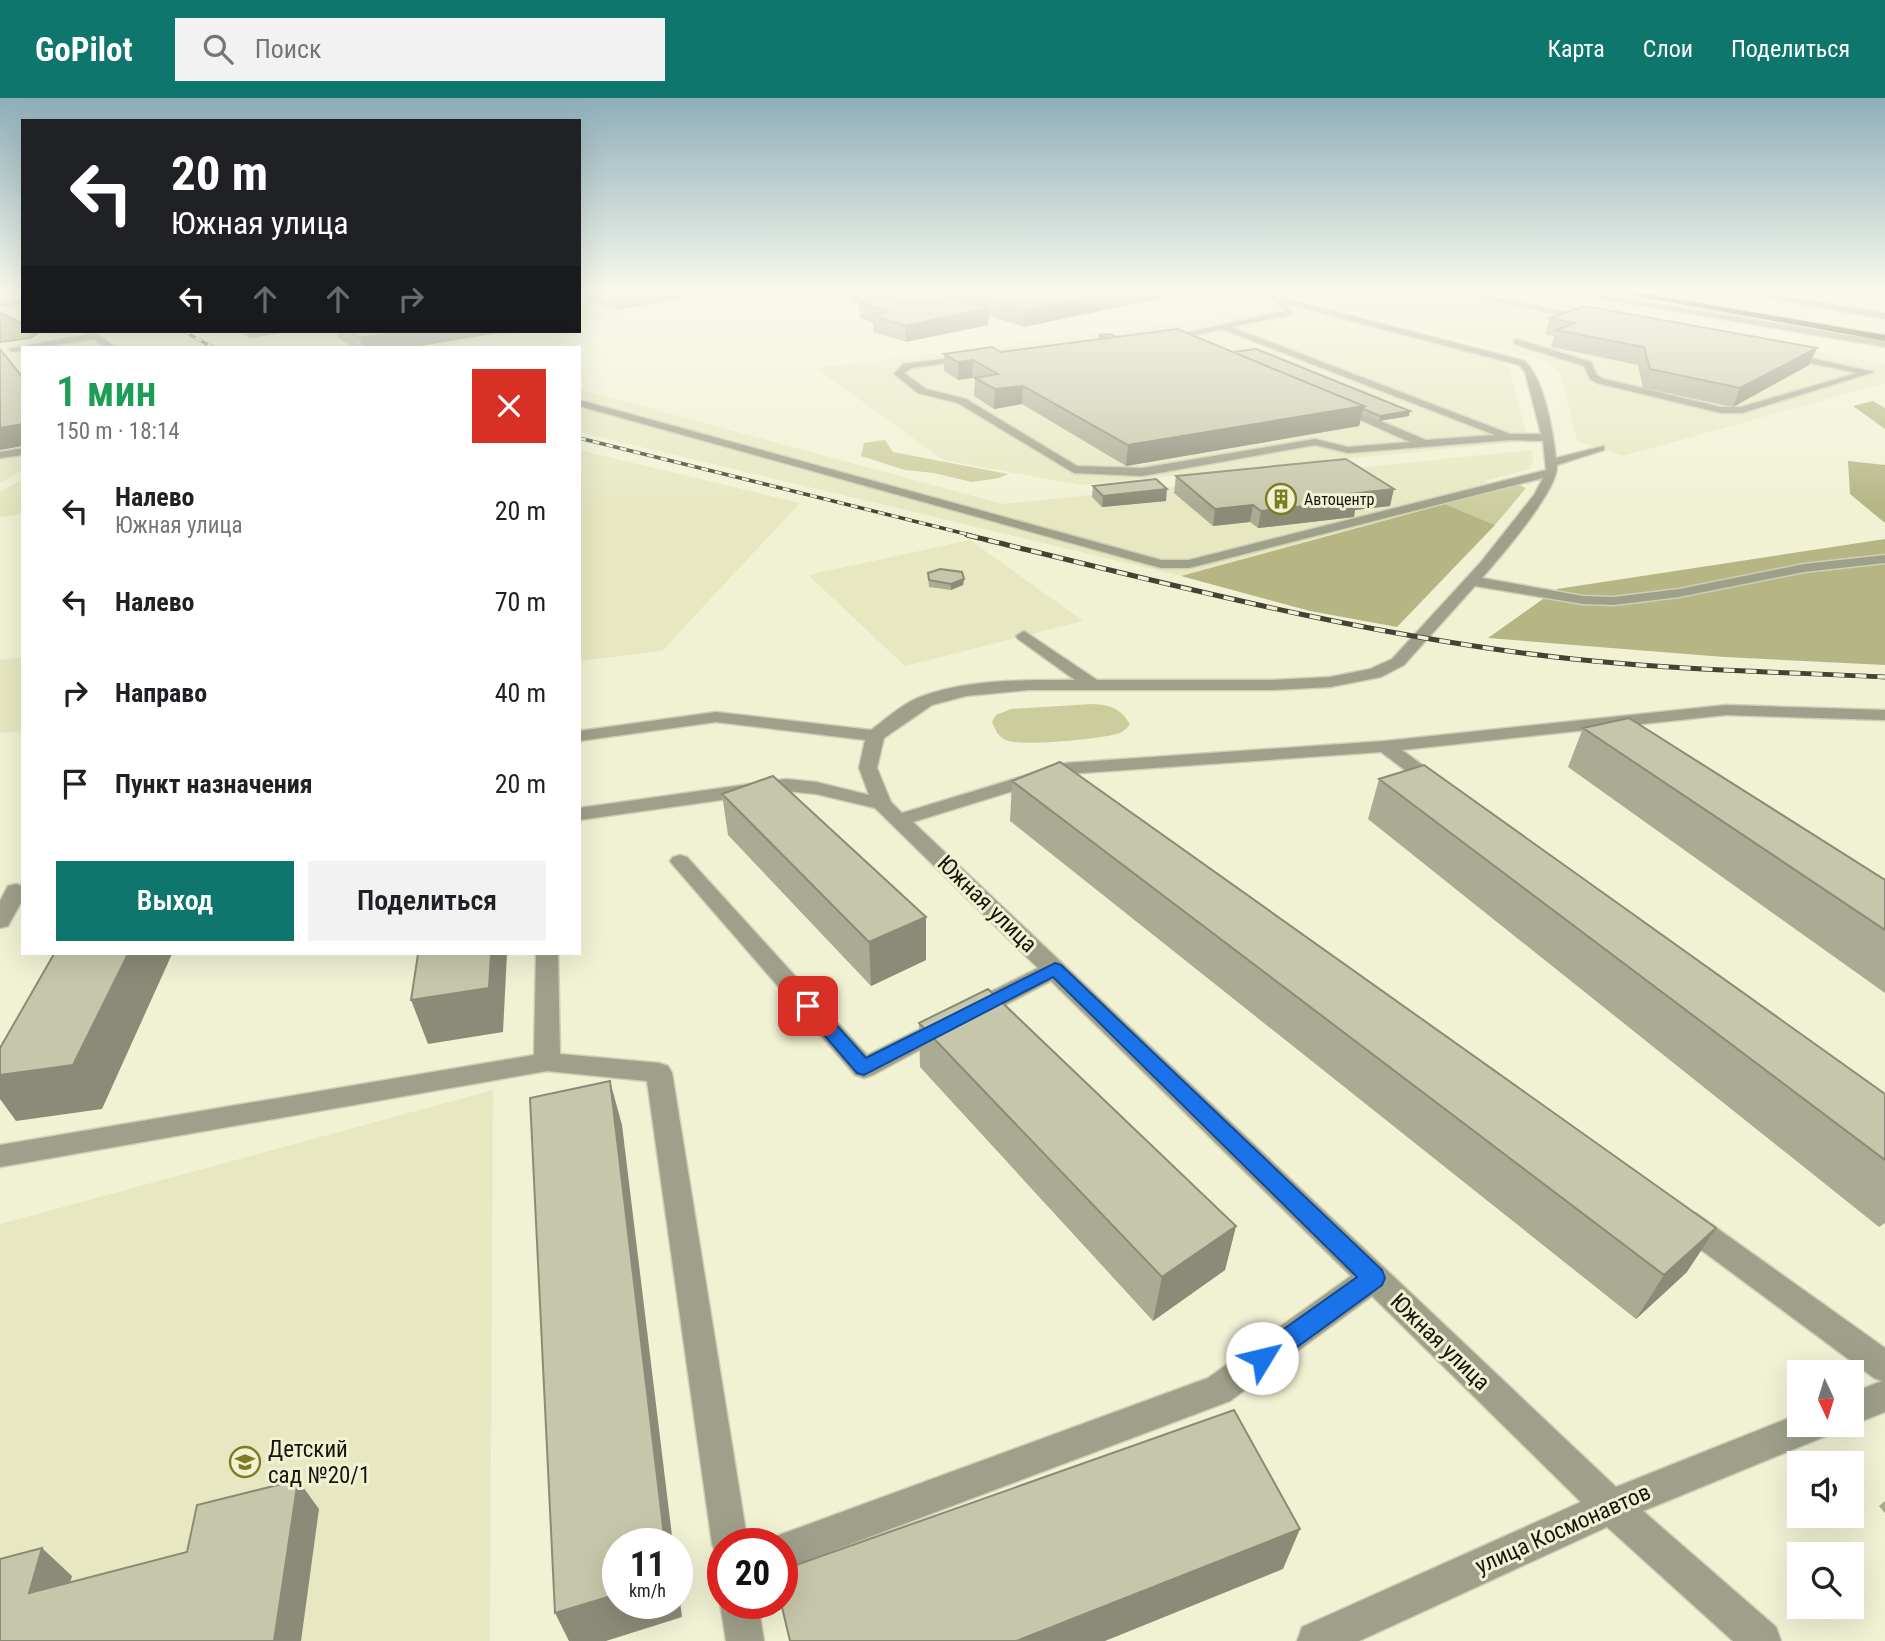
<!DOCTYPE html>
<html lang="ru">
<head>
<meta charset="utf-8">
<style>
  :root { --surface:#fff; --page:#f2f2f2; --text:#202124; --muted:#757577; --accent:#0f766e }
  body { margin:0; font-family:"Roboto Condensed",sans-serif; background:var(--page); color:var(--text); height:100vh; display:flex; flex-direction:column; font-size:26px; white-space:nowrap }
  * { box-sizing:border-box; margin:0 }
  p { font-size:23px; color:var(--muted) }
  .icon { flex:none; width:38px; height:38px; fill:none; stroke:currentColor; stroke-width:2; stroke-linecap:round; stroke-linejoin:round }
  .map { position:relative; flex:1; overflow:hidden }
  .panel { position:absolute; left:21px; top:248px; width:560px; height:609px; display:flex; flex-direction:column; background:var(--surface); border-radius:0px; box-shadow:0 7px 28px #0002 }
  .panel>* { flex:none }
  .guide { position:absolute; left:21px; top:21px; width:560px; height:214px; border-radius:0px; box-shadow:0 7px 28px #0002; background:#202124; color:#fff; overflow:hidden }
  .needle { width:46px; rotate:176deg }
  .controls { position:absolute; left:1787px; top:1262px; display:grid; gap:14px }
  .controls a { display:grid; place-items:center; width:77px; height:77px; border-radius:0px; background:var(--surface); box-shadow:0 7px 28px #0002; font-size:35px }
  .speed { position:absolute; left:602px; top:1430px; display:flex; gap:14px; font-size:35px; font-weight:700; text-align:center }
  .speed>* { display:grid; place-content:center; width:91px; height:91px; border-radius:50%; background:var(--surface); box-shadow:0 7px 28px #0002; line-height:1 }
  .speed small { font-size:18px; font-weight:400 }
  .speed .limit { border:10px solid #d22; background:#fff; color:#111 }
  .pin { position:absolute; display:grid; place-items:center; width:60px; height:60px; color:#fff; margin:-30px; border-radius:14px; box-shadow:0 4px 10px #0006 }
  .me { position:absolute; width:77px; margin:-38px; rotate:54deg; stroke-linejoin:round; filter:drop-shadow(0 0 5px #0008) }
  .turn { display:flex; align-items:center; gap:24px; height:147px; padding:0 35px; font-size:32px }
  .turn .icon { width:91px; height:91px; stroke-width:2.5 }
  .turn b { display:block; font-size:49px; line-height:60px }
  .lanes { display:flex; align-items:center; height:66px; padding:0 35px; background:#0003; justify-content:center; gap:35px; direction:ltr }
  .lanes .off { opacity:.35 }
  .round { display:grid; place-items:center; flex:none; width:74px; height:74px; border-radius:0px; background:var(--page) }
  .summary { display:flex; align-items:center; justify-content:space-between; height:119px; padding:0 35px }
  h1 { font-size:42px; font-weight:600; line-height:52px; color:#1e9e55 }
  .button { display:flex; gap:14px; margin-top:auto; padding:14px 35px }
  .button a { flex:1; height:80px; border-radius:0px; background:var(--accent); color:#fff; font-size:28px; font-weight:600; line-height:80px; text-align:center }
  .button a+a { background:var(--page); color:var(--text) }
  ul { padding:0; list-style:none }
  li { display:flex; align-items:center; gap:21px; height:91px; padding:0 35px }
  li div { flex:1 }
  li b { display:block; font-size:26px }
  li em { font-style:normal }
  header { display:flex; align-items:center; gap:42px; box-sizing:border-box; height:98px; padding:0 35px; background:var(--accent); color:#fff }
  header strong { font-size:33px }
  nav { display:flex; gap:38px; margin-inline-start:auto; font-size:24px }
  .search { width:490px; height:63px; background:var(--page); display:flex; align-items:center; gap:18px; box-sizing:border-box; padding:0 24px; border-radius:0px; color:var(--muted); font-size:26px }
  .map>svg:first-child { display:block }
  .built { fill:#e7e8c2 }
  .green { fill:#cccd9d }
  .forest { fill:#b5b684 }
  .water { fill:#a4a473; stroke:#797954; stroke-width:2 }
  .lines { fill:none; stroke-linecap:round; stroke-linejoin:round }
  .minor-casing { stroke:#cecfb4; stroke-width:3 }
  .highway-casing { stroke:#cecfb4; stroke-width:3 }
  .minor { fill:#9fa08a; fill-rule:evenodd }
  .highway { fill:#484718; fill-rule:evenodd }
  .rail-far1-casing { stroke:#434335; stroke-width:3.5 }
  .rail-casing { stroke:#434335; stroke-width:5 }
  .rail-far1 { stroke:#f1f2d4; stroke-width:2.5; stroke-dasharray:7; stroke-linecap:butt }
  .rail { stroke:#f1f2d4; stroke-width:3.5; stroke-dasharray:11; stroke-linecap:butt }
  .wall { fill:#aaab92 }
  .shaded-wall { fill:#8b8b77 }
  .building { fill:#c6c7aa; stroke:#8b8b77; stroke-width:2 }
  .route { fill:#1a73e8; stroke:#114b97; stroke-width:2 }
  .labels { text-anchor:middle; dominant-baseline:central; stroke-width:6; stroke-linejoin:round; paint-order:stroke }
  .far-poi-label { font-size:16px; fill:#16160c; stroke:#f1f2d4; text-anchor:start }
  .near-street-label { font-size:23px; fill:#16160c; stroke:#f1f2d4 }
  .near-poi-label { font-size:23px; fill:#16160c; stroke:#f1f2d4; text-anchor:start }
</style>
</head>
<body>
<header>
<strong>GoPilot</strong>
<div class="search"><svg class="icon" aria-label="search" viewBox="0 0 24 24"><circle cx="10" cy="10" r="6"/><path d="M15 15l6 6"/></svg>Поиск</div>
<nav><a>Карта</a><a>Слои</a><a>Поделиться</a></nav>
</header>
<div class="map">
<svg width="1885" height="1543" viewBox="0 0 1885 1543">
  <rect width="100%" height="100%" fill="#f1f2d4"/>
  <!-- built -->
  <path class="built" d="M0,194H23V233H528L429,250H23V372L0,385Z
    M579,194H747L579,224Z
    M1275,194H1486L1885,266V285L1623,358L1577,343L1561,276L1542,262Z
    M1290,211H1304L1495,261L1509,269L1528,343L1080,387L943,362L816,270Z
    M579,291L1003,406L1532,352L1533,361L1530,371L1484,383L1502,390L1181,478L579,334Z
    M579,352L800,405L662,553L579,563Z
    M23,381V416L0,419V394Z
    M970,442L1083,523L905,568L808,477Z
    M23,559V633L0,635V562Z
    M493,992L490,1543H0V1126Z"/>
  <!-- green -->
  <path class="green" d="M885,342L893,354L1008,376L999,380L972,384L934,375L905,372L861,358L864,345Z
    M1517,386L1526,390L1495,427L1445,406Z
    M1092,606C1111,607 1120,610 1130,626C1128,629 1125,632 1122,634C1109,641 1024,648 1009,643C998,640 996,633 992,624L996,617L1011,611Z"/>
  <!-- forest -->
  <path class="forest" d="M1873,303L1885,310V331L1853,308Z
    M1848,363L1885,367V425L1850,396Z
    M1445,406L1495,427L1397,529L1310,513L1181,478Z
    M1885,441V567L1724,559L1488,540L1557,491Z"/>
  <!-- water -->
  <path class="water" d="M0,214L23,226V233L37,236L30,240L0,244Z"/>
  <g class="lines">
    <!-- minor casing -->
    <g class="minor-casing">
      <path id="minor" d="M1245,194H1260L1525,263C1544,281 1553,333 1556,360L1604,348V352L1557,367C1560,390 1499,461 1482,480L1583,498L1614,499L1679,491L1804,466L1885,457V465L1804,474L1679,499L1614,507L1583,506L1475,488L1404,567L1381,579L1330,589L1273,592H1028L966,598L932,607L884,640L877,670L891,704L902,715L1066,665L1385,643L1726,607L1885,612V622L1726,617L1402,652L1444,683L1447,687L1444,691H1430L1381,654L1068,676L913,724L1616,1389L1799,1316V1326H1831L1826,1338L1643,1413L1776,1529L1781,1543H1733L1607,1429L1359,1543H1297L1302,1529L1581,1404L1372,1198L1230,1303L782,1472V1446H767L769,1441L782,1436L1208,1280L1351,1178L1051,883L982,919L973,922L964,919L961,913L964,907L1038,870L875,710L816,696L786,693L579,722V710L786,681L816,684L869,697L859,670L865,642L716,624L579,643V633L716,614L871,632C886,621 902,606 920,599C968,581 1025,582 1075,582L1018,541L1016,538L1024,533L1097,582H1273L1330,579L1370,571L1392,561L1481,464L1534,397L1543,380L1189,470H1161L579,308V302L1161,462H1189L1546,372L1543,343L1510,342L1348,355L1315,347L1142,378L1074,375L958,305L918,295L894,276L903,266L975,257V261L912,270L904,275L926,291L966,301L1077,368L1142,370L1315,341L1348,349L1410,344L1333,310L1332,308L1337,305L1426,342L1495,337L1222,231L1163,244L1158,241L1285,213L1276,203ZM1287,206L1519,267L1525,274L1541,336H1510L1231,229L1294,216Z
        M1451,194H1470L1593,220L1589,223Z
        M1563,194H1584L1885,243V249Z
        M1736,194H1757L1885,215V221Z
        M23,203V207L0,208V204Z
        M96,235L116,250H106L94,241L12,254L7,251Z
        M1517,241L1591,264L1597,277L1604,281L1721,309H1741L1857,275L1780,259V255L1783,254L1874,274L1742,315H1721L1597,285L1590,281L1584,268L1514,246V242Z
        M23,350V357L0,360V354Z
        M680,757L687,759L867,957L944,919L953,922L956,928L953,934L873,977L864,980L855,977L673,767L670,763L673,759Z
        M16,786L23,788V801L8,828L0,830V803L8,788Z
        M536,856H558L560,956L659,965L668,968L672,975L748,1446H723V1461L717,1459L712,1446L647,983L547,973L0,1069V1047L534,957Z
        M1687,1113L1697,1116L1885,1250V1314L1852,1327L1850,1326L1852,1295L1882,1283L1874,1280L1677,1134L1673,1125L1677,1116Z
        M723,1499V1505H758L764,1543H726L720,1505Z"/>
    </g>
    <!-- highway casing -->
    <g class="highway-casing">
      <path id="highway" d="M1615,194H1635L1885,237V243Z"/>
    </g>
    <!-- minor -->
    <use href="#minor" class="minor"/>
    <!-- highway -->
    <use href="#highway" class="highway"/>
    <!-- rail-far1 casing -->
    <g class="rail-far1-casing">
      <path id="rail-far1" d="M183,233L214,250
        M579,340L974,438"/>
    </g>
    <!-- rail casing -->
    <g class="rail-casing">
      <path id="rail" d="M967,437C1167,486 1368,539 1573,561C1677,572 1781,574 1885,579"/>
    </g>
    <!-- rail-far1 -->
    <use href="#rail-far1" class="rail-far1"/>
    <!-- rail -->
    <use href="#rail" class="rail"/>
  </g>
  <!-- wall -->
  <path class="wall" d="M579,194H710L617,212L579,199Z
    M849,194H1170V198L1024,229L989,218L988,227L906,244L873,234V225L860,220L859,205L850,202Z
    M1550,220L1809,267L1733,309L1643,290L1638,267L1551,249L1554,238L1545,237Z
    M238,233H295L249,240Z
    M336,233H510L408,250H355L338,240Z
    M1099,237L1233,254L1409,318L1379,323L1362,316L1359,328L1126,368L1022,306L994,311L974,298L975,281L972,280L958,282L944,273V256L1000,254L1099,241Z
    M1176,378L1390,408L1355,412L1354,419L1258,430L1250,424L1213,428L1174,395Z
    M1093,388L1166,403L1102,409L1092,399Z
    M928,475L964,481L963,487L951,492L929,489Z
    M1583,630L1885,782V895L1568,669Z
    M1379,681L1885,996V1125L1879,1129L1368,721Z
    M1012,683L1687,1174L1636,1221L1010,723Z
    M722,696L926,819V862L871,888L728,737Z
    M919,925L1236,1128L1225,1172L1153,1223L920,969Z
    M1885,1403V1415L1879,1408Z"/>
  <!-- shaded-wall -->
  <path class="shaded-wall" d="M0,194H21L0,198Z
    M643,194H710L617,212L615,199Z
    M1113,194H1170V198L1024,229L1025,212Z
    M989,210L988,227L906,244L905,228Z
    M247,233H295L249,240Z
    M406,233H510L408,250H364L361,240Z
    M1817,250L1809,267L1733,309L1740,290Z
    M973,262L972,280L958,282V264Z
    M1023,288L1022,306L994,311L995,291Z
    M1364,308L1359,328L1126,368L1128,347Z
    M1410,313L1409,318L1379,323L1380,318Z
    M23,326V348L0,352V330Z
    M1167,391L1166,403L1102,409L1103,398Z
    M1394,391L1390,408L1355,412L1354,419L1258,430L1261,413L1349,396Z
    M1253,407L1250,424L1213,428L1215,411Z
    M964,481L963,487L951,492V486Z
    M926,819V862L871,888L869,844Z
    M128,856H172L102,1011L16,1023L0,1001V977Z
    M491,856H507L503,934L428,946L411,902Z
    M610,983L622,1027L673,1446H665Z
    M1236,1128L1225,1172L1153,1223L1162,1179Z
    M1716,1130L1687,1174L1636,1221L1664,1177Z
    M298,1382L319,1411L301,1543H274Z
    M1300,1431L1283,1471L1105,1543H1016Z
    M42,1450L72,1478L60,1522L29,1495Z
    M677,1479L682,1519L606,1543H569L555,1515L618,1496V1505H677Z"/>
  <!-- building -->
  <path class="building" d="M599,194H643L615,199Z
    M874,194H933L989,210L905,228L872,217L890,214L859,204L888,199Z
    M963,194H1113L1025,212Z
    M1584,208L1817,250L1740,290L1650,271L1644,249L1556,232L1575,225L1550,220Z
    M1177,231L1364,308L1128,347L1023,288L995,291L975,280L998,276L973,262L958,264L944,256L992,249L1000,254Z
    M349,233H406L361,240Z
    M1110,236L1116,239L1106,240L1099,237Z
    M0,251L23,280V326L0,330Z
    M1256,251L1410,313L1380,318L1363,311L1364,308L1233,254Z
    M1346,361L1394,391L1349,396L1358,402L1261,413L1253,407L1215,411L1176,378Z
    M1156,381L1167,391L1103,398L1093,388Z
    M940,471L962,474L964,481L951,486L929,482L928,475Z
    M1629,620L1885,782V832L1583,630Z
    M1060,664L1716,1130L1664,1177L1012,683Z
    M1424,667L1885,996V1062L1379,681Z
    M773,678L926,819L869,844L722,696Z
    M54,856H128L73,967L0,977V950Z
    M418,856H491L489,890L411,902Z
    M988,891L1236,1128L1162,1179L919,925Z
    M610,983L665,1446H618V1496L555,1515L530,1000Z
    M1234,1312L1300,1431L1016,1543H790L781,1505L782,1472Z
    M298,1382L274,1543H0V1461L42,1450L29,1495L187,1454L197,1407Z"/>
  <!-- sky -->
  <linearGradient id="sky" x2="0" y2="1"><stop stop-color="#8daeb9"/><stop offset="0.47" stop-color="#f9f9ec"/><stop offset="1" stop-color="#f9f9ec" stop-opacity="0"/></linearGradient>
  <rect width="1885" height="410" fill="url(#sky)"/>
  <!-- route -->
  <path class="route" d="M1055,865L1061,867L1382,1172L1385,1180L1382,1187L1271,1268L1262,1271L1254,1268L1250,1260L1254,1252L1357,1179L1053,879L864,977L857,975L799,908L802,903H815L866,960Z"/>
  <!-- icons -->
  <defs>
    <g id="building-ring" transform="scale(1.575)"><circle r="9.5" fill="#f1f2d4" stroke="#7d7c23" stroke-width="1.5"/><path d="M-4-6H4V6H1V3H-1V6H-4ZM-2.5-4.3h1.7v1.8h-1.7ZM.8-4.3h1.7v1.8H.8ZM-2.5-1h1.7V.8h-1.7ZM.8-1h1.7V.8H.8Z" fill="#7d7c23"/></g>
    <g id="school-ring" transform="scale(1.575)"><circle r="9.5" fill="#f1f2d4" stroke="#7d7c23" stroke-width="1.5"/><path d="M0-5L7-2L0 1L-7-2ZM-4 1L0 2.5L4 1V4Q0 6-4 4Z" fill="#7d7c23"/></g>
  </defs>
  <g fill-rule="evenodd">
    <use href="#building-ring" x="1281" y="401"/>
    <use href="#school-ring" x="245" y="1364"/>
  </g>
  <g class="labels">
    <!-- far-poi labels -->
    <g class="far-poi-label">
      <text x="1304" y="401">Автоцентр</text>
    </g>
    <!-- near-street labels -->
    <g class="near-street-label">
      <text transform="translate(987 806) rotate(44)">Южная улица</text>
      <text transform="translate(1440 1244) rotate(44)">Южная улица</text>
      <text transform="translate(1563 1431) rotate(-24)">улица Космонавтов</text>
    </g>
    <!-- near-poi labels -->
    <g class="near-poi-label">
      <text x="268" y="1351">Детский<tspan x="268" dy="26">сад №20/1</tspan></text>
    </g>
  </g>
</svg>
<div class="controls">
<a><svg class="needle" viewBox="-14 -14 28 28"><path d="M0-13l5 13h-10z" fill="#e53935"/><path d="M0 13l5-13h-10z" fill="#757577"/></svg></a>
<a><svg class="icon" aria-label="sound" viewBox="0 0 24 24"><path d="M4 9h4l5-4v14l-5-4H4zM17 9q2 3 0 6"/></svg></a>
<a><svg class="icon" aria-label="search" viewBox="0 0 24 24"><circle cx="10" cy="10" r="6"/><path d="M15 15l6 6"/></svg></a>
</div>
<div class="speed"><div>11<small>km/h</small></div><div class="limit">20</div></div>
<div class="pin" style="left:808px;top:908px;background:#d93025"><svg class="icon" aria-label="arrive" viewBox="0 0 24 24"><path d="M6 21V4h12l-3 4 3 4H6"/></svg></div>
<svg class="me" style="left:1262px;top:1260px" viewBox="-20 -20 40 40"><circle r="19" fill="#fff"/><path d="M0-13L10 11 0 6-10 11z" fill="#1a73e8"/></svg>
<div class="guide">
<div class="turn"><svg class="icon" aria-label="left" viewBox="0 0 24 24"><path d="M17 20v-9H6M10 6l-5 5 5 5"/></svg><div><b>20 m</b>Южная улица</div></div>
<div class="lanes"><svg class="icon" aria-label="left" viewBox="0 0 24 24"><path d="M17 20v-9H6M10 6l-5 5 5 5"/></svg><svg class="icon off" aria-label="ahead" viewBox="0 0 24 24"><path d="M12 20V5M6 11l6-6 6 6"/></svg><svg class="icon off" aria-label="ahead" viewBox="0 0 24 24"><path d="M12 20V5M6 11l6-6 6 6"/></svg><svg class="icon off" aria-label="right" viewBox="0 0 24 24"><path d="M7 20v-9h11M14 6l5 5-5 5"/></svg></div>
</div>
<section class="panel">
<div class="summary"><div><h1>1 мин</h1><p>150 m · 18:14</p></div><a class="round" style="background:#d93025;color:#fff"><svg class="icon" aria-label="close" viewBox="0 0 24 24"><path d="M6 6l12 12M18 6L6 18"/></svg></a></div>
<ul>
<li><svg class="icon" aria-label="left" viewBox="0 0 24 24"><path d="M17 20v-9H6M10 6l-5 5 5 5"/></svg><div><b>Налево</b><p>Южная улица</p></div><em>20 m</em></li>
<li><svg class="icon" aria-label="left" viewBox="0 0 24 24"><path d="M17 20v-9H6M10 6l-5 5 5 5"/></svg><div><b>Налево</b></div><em>70 m</em></li>
<li><svg class="icon" aria-label="right" viewBox="0 0 24 24"><path d="M7 20v-9h11M14 6l5 5-5 5"/></svg><div><b>Направо</b></div><em>40 m</em></li>
<li><svg class="icon" aria-label="arrive" viewBox="0 0 24 24"><path d="M6 21V4h12l-3 4 3 4H6"/></svg><div><b>Пункт назначения</b></div><em>20 m</em></li>
</ul>
<div class="button"><a>Выход</a><a>Поделиться</a></div>
</section>
</div>
</body>
</html>
